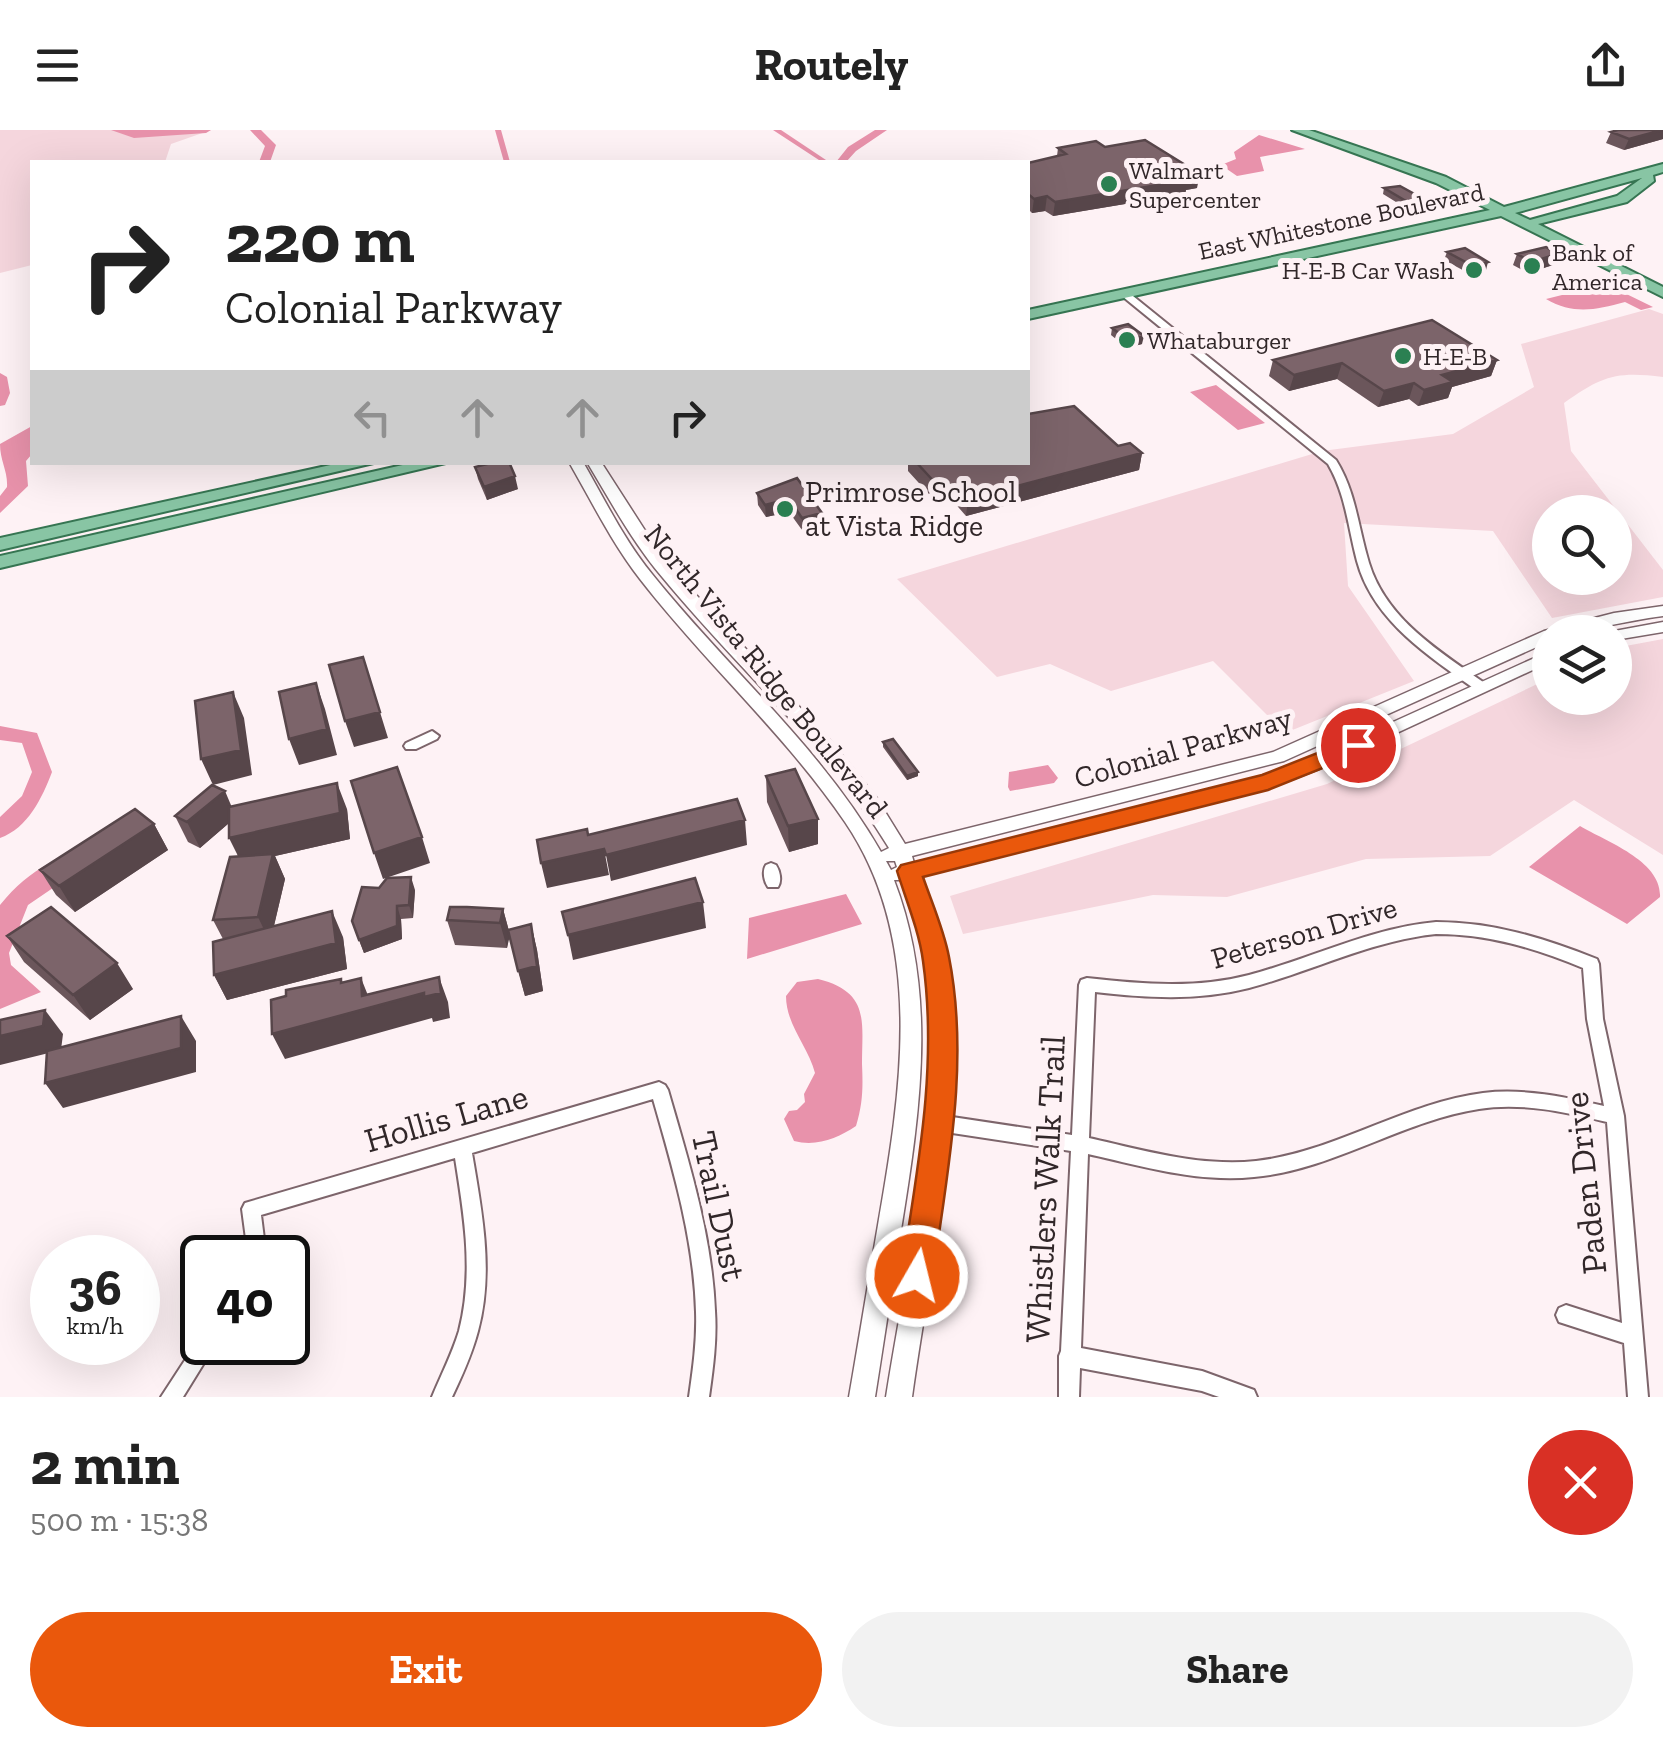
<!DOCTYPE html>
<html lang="en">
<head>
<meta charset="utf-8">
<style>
  :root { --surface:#fff; --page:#f2f2f2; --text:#222; --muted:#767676; --accent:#ea580c }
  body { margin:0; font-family:"Zilla Slab",serif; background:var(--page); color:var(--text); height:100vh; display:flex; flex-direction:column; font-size:38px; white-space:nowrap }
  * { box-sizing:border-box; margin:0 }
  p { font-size:32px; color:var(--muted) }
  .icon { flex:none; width:55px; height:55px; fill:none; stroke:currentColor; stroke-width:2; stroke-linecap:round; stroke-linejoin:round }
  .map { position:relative; height:1267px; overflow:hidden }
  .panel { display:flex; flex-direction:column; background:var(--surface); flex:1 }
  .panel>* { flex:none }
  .hud { position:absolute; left:30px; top:30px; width:1000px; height:305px; border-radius:0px; box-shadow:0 10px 40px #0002; background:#fff; color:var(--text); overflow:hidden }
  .fabs { position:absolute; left:1532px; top:365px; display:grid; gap:20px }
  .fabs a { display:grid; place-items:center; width:100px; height:100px; border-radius:50%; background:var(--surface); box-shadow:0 10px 40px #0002; font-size:50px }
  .speed { position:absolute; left:30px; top:1105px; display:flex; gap:20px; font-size:50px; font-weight:700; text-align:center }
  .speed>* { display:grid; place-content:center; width:130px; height:130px; border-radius:50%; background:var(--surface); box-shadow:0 10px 40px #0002; line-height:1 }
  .speed small { font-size:25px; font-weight:400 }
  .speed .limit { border:5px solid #111; border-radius:15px; background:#fff; color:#111 }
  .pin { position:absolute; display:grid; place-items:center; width:85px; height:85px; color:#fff; margin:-42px; border:5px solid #fff; border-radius:50%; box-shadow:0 2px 10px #0007 }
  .me { position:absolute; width:110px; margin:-55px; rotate:8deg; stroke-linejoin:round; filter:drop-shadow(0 0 8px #0008) }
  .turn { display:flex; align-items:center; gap:35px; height:210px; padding:0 30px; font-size:45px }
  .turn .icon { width:130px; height:130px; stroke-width:2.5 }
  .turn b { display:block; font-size:70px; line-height:85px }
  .lanes { display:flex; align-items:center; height:95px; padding:0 30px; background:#0003; justify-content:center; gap:50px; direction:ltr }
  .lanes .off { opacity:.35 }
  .round { display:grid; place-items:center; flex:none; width:105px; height:105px; border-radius:52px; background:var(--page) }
  .headline { display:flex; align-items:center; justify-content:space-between; height:170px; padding:0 30px }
  h1 { font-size:60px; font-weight:700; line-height:75px }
  .action { display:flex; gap:20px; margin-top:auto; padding:20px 30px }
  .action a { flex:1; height:115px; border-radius:60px; background:var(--accent); color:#fff; font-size:40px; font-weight:700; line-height:115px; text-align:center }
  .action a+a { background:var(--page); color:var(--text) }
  header { display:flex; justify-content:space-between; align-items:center; height:130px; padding:0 30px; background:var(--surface); font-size:45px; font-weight:700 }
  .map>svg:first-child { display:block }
  .green { fill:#f5d6dd; fill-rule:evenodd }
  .water { fill:#e892ab }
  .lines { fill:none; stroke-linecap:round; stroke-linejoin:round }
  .canal { fill:#e892ab; fill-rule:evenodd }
  .river { fill:#e892ab; fill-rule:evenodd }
  .minor-casing { stroke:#7d656b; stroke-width:4 }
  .tertiary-casing { stroke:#7d656b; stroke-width:3 }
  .primary-casing { stroke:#367552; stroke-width:4 }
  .minor { fill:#fff; fill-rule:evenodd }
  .tertiary { fill:#fff; fill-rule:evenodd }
  .primary { fill:#88c5a4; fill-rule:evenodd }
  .wall { fill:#6b565b }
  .shaded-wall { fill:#57464a }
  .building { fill:#7c646a; stroke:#57464a; stroke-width:2.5 }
  .route { fill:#ea580c; stroke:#983908; stroke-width:2.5 }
  .poi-dot { fill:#2b8052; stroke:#fef2f5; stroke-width:4 }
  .labels { text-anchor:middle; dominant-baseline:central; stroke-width:10; stroke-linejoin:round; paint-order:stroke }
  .far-poi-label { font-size:25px; fill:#312729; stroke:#fef2f5; text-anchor:start }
  .far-street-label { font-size:25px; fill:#312729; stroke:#fef2f5 }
  .poi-label { font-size:30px; fill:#312729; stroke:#fef2f5; text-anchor:start }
  .street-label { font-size:30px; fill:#312729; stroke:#fef2f5 }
  .near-street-label { font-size:35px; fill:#312729; stroke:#fef2f5 }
</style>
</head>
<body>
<header><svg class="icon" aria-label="menu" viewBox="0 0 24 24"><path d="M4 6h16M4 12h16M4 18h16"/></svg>Routely<svg class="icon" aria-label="share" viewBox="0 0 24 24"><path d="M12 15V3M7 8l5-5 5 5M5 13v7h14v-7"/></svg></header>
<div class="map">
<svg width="1663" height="1267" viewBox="0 0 1663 1267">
  <rect width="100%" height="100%" fill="#fef2f5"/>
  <!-- green -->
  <path class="green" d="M0,0H211L171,14L165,32H32V135L0,143Z
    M1649,179L1663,184V247C1616,241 1602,246 1564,273L1571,321L1663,440V467L1552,488L1493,401L1344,393L1348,456L1414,551L1285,603L1213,531L1111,561L1050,534L997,547L897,449L1322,321L1453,304L1534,257L1521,214ZM1550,382H1615V448H1550Z
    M1663,509V725L1574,670L1490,726L1366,729L1227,767L1153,765L963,804L950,766L1327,654L1550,548V568H1615V518Z"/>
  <!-- water -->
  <path class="water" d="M1259,5L1305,19L1260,27L1264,41L1237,46L1221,35L1236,29L1234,22Z
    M1606,154L1653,177L1641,180L1625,172C1595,180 1574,185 1546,169Z
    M1216,255L1265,293L1238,300L1190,262Z
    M32,296V324L26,331L28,356L0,383V366L7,357C8,341 0,331 0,314Z
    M1048,635L1058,648L1054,653L1010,661L1008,657L1009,642Z
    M1580,696C1607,712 1662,731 1660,767L1627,794L1529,737Z
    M108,711L113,717L28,775L9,823L11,835L41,862L0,879V775C31,737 62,724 108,711Z
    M846,764L862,794L747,829L749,788Z
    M818,849C870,862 862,891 862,934C863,957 863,973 856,996C838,1008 817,1017 794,1011L784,989L789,981L797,980L805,972L804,964L815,943C808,916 786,895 786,866L797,852Z"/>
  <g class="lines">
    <!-- canal -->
    <path class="canal" d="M495,0H501L510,32H504Z
      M773,0H781L829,32H822Z"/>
    <!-- river -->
    <path class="river" d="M111,0H211L206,3L134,8Z
      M250,0H261L276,15L270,32H259L265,16Z
      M875,0H887L856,21L846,32H836L848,17Z
      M0,243L7,247L10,263L5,275L0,276Z
      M0,596L37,603L52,642C42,668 28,698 0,708V687L22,666L32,642L22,613L0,610Z"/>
    <!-- minor casing -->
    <g class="minor-casing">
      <path id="minor" d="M1122,162H1128L1336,330C1356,362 1358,397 1369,433C1386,489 1440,522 1486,554L1487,557L1486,560H1476C1429,526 1373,491 1357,431C1348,397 1346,365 1328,334L1122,166Z
        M432,601L439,606L437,609L416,619H406L404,616L406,613Z
        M771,733L776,735C780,741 782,751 778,757H768C764,751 762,741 766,735Z
        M1436,792C1493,792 1544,808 1597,829L1599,834L1603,889L1624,986L1648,1267H1628L1624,1213L1559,1192L1556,1185L1559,1178L1566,1175L1622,1193L1607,992C1565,982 1521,972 1479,979C1401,991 1333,1040 1254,1047C1198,1053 1142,1036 1088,1024L1081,1218L1202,1241L1254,1260L1257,1267H1219L1202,1261L1080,1238L1079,1267H1059V1226L1061,1221L1071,1021L939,1001L933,999L930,993L933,987L939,985L1072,1005L1079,855L1081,850L1087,848C1141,854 1196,859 1249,845C1313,828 1370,798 1436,792ZM1436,804C1488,804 1535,818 1583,838L1587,889L1604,976C1565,967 1524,958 1483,963C1404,973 1335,1022 1256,1031C1200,1037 1143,1020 1089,1008L1095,862C1147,868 1198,871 1249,858C1313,841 1370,811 1436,804Z
        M659,952L665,955L668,960C689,1033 712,1105 715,1181C717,1210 713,1239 709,1267H689C693,1239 697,1211 696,1182C694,1109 673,1039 653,969L472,1023C482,1082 494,1142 478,1201C472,1224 462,1246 452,1267H432C441,1245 452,1224 459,1201C474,1143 464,1085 455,1028L261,1085L264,1109L260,1128H242L246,1109L242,1079L245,1073Z
        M202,1204V1212H217L183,1267H161Z"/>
    </g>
    <!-- tertiary casing -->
    <g class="tertiary-casing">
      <path id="tertiary" d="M569,332H583C605,370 624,410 652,444C727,538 821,617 881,722L889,718C827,616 738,539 663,448C633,413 611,372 587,332H601L664,430L829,609L876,667L905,714L1273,622L1544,501L1614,483L1663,476V486C1625,491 1588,502 1550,502V511L1284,631L912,726L914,733L1264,647L1307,631L1550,521V532L1319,639L1274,656L920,746C986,900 934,1106 912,1267H886C910,1113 964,897 903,750H894C938,864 920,982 901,1100C892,1155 884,1211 875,1267H849C859,1210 868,1153 878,1095C901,962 926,811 845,692C785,604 705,533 640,449C612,413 592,372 569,332ZM886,731H895L897,737L891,740Z
        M1663,492V502L1615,510V502H1609Z"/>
    </g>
    <!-- primary casing -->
    <g class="primary-casing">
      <path id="primary" d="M1292,0H1309L1446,47L1504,77L1663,34V42L1653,45L1654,51L1627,72L1538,94L1663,157V167L1501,86L1028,189V180L1490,80L1436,53ZM1642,48L1617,66L1530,90L1515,83Z
        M344,332H378L0,420V408Z
        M416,332H450L0,438V426Z"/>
    </g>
    <!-- minor -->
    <use href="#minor" class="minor"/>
    <!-- tertiary -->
    <use href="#tertiary" class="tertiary"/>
    <!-- primary -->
    <use href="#primary" class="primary"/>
  </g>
  <!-- wall -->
  <path class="wall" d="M1663,0V9L1624,20L1606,13L1611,2Z
    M1105,17L1197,58L1186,60L1185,64L1053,86L1045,81L1032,83L1028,79V33L1057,26L1058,18Z
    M1384,58L1427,71L1425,77L1409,80L1383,64Z
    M1447,122L1486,140L1470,144L1444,130Z
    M1517,124H1557L1553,135L1528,143L1513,135Z
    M1112,198L1142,214L1127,218L1111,205Z
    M1273,230H1497L1491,246L1452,257L1448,268L1418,276L1409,269L1378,277L1337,249L1289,261L1269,246Z
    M1118,316L1142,323L1139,340L966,386L952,370L938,374L908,341V332H1028Z
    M475,337L518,359L487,370L478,349Z
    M797,348L822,383V395L802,400L789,382L766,387L758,375L757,363Z
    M883,612L918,646L907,650L883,617Z
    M766,646L818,714L789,722L767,672Z
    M232,676L347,679L350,709L275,726L285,749L274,796L343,807L347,839L227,870L214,845L223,809L213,790L238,726L229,693L200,718L188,712L175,686Z
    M154,694L168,720L75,782L56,765L40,740Z
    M415,760L413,788L401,789L402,809L364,823L359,810Z
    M503,779L509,801L531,794L537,820L543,861L525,866L509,805L507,818L455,815L447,790Z
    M7,806L133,859L90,890L24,832Z"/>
  <!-- shaded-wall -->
  <path class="shaded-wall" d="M1663,0V9L1624,20L1629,9Z
    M1200,44L1197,58L1186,60L1185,64L1053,86L1055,72Z
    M1047,66L1045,81L1032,83L1034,69Z
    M1427,71L1425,77L1409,80L1411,74Z
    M1557,124L1553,135L1528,143L1532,132Z
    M1488,132L1486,140L1470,144L1473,136Z
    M1144,206L1142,214L1127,218L1128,210Z
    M1497,230L1491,246L1452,257L1448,268L1418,276L1424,260L1442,245Z
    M1342,233L1337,249L1289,261L1294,245Z
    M1414,253L1409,269L1378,277L1384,261Z
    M1142,323L1139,340L966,386L968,369Z
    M515,346L518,359L487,370L484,357Z
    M953,354L952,370L938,374L939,357Z
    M789,369V382L766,387L765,375Z
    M822,383V395L802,400V388Z
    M316,553L325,579L337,625L299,635L289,609Z
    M371,553L388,608L354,617L345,591Z
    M233,562L244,588L252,645L213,655L201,629Z
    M918,642V646L907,650V646Z
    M337,653L347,679L350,709L275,726L285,749L270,812L258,787L242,734L229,708Z
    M225,661L236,687L200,718L187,692Z
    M818,689V714L789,722L788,696Z
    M745,690L747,715L611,751L606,725Z
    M154,694L168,720L75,782L59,756Z
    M422,707L430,733L383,749L374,723Z
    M604,719L609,745L547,758L541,733Z
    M411,747L415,760L413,788L409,775Z
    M703,772L706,798L573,830L568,805Z
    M397,776L401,789L402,809L364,823L359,810Z
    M503,779L510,805L507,818L500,793Z
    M332,781L343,807L347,839L227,870L214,845Z
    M531,794L537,820L543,861L525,866L518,841Z
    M117,833L133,859L90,890L73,865Z
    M439,847L448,872L450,888L433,892L432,888L285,929L272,904L362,866L361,848L371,873Z
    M45,880L63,904L61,920L0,935V906Z
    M181,886L196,911V942L63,978L45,953Z"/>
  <!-- building -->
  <path class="building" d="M1618,0H1662L1629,9L1611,2Z
    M1145,10L1200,44L1183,47L1188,50L1055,72L1047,66L1034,69L1028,64V33L1066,24L1058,18L1096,11L1105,17Z
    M1400,56L1427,71L1411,74L1384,58Z
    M1546,117L1557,124L1532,132L1517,124Z
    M1465,118L1488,132L1473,136L1447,122Z
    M1432,190L1497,230L1442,245L1453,252L1424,260L1414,253L1384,261L1342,233L1294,245L1273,230Z
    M1128,194L1144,206L1128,210L1112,198Z
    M1074,276L1118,316L1130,313L1142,323L968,369L953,354L939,357L916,332H1028V284Z
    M495,332H509L515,346L484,357L475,337Z
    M797,348L822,383L802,388L789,369L765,375L757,363Z
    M363,527L380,582L345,591L329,535Z
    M316,553L327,599L289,609L279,562Z
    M233,562L241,620L201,629L195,571Z
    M893,609L918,642L907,646L883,612Z
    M397,637L422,707L374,723L351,651Z
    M795,639L818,689L788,696L766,646Z
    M337,653L340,683L229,708V677Z
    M212,655L225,661L187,692L175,686Z
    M737,669L745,690L606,725L604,719L541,733L537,710L587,699L588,705Z
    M135,679L154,694L59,756L40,740Z
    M273,724L258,787L213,790L230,727Z
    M411,747L409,775L397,776V796L359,810L352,791L362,757L379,758L387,748Z
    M695,748L703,772L568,805L562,782Z
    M51,777L117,833L73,865L7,806Z
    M450,777H467L503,779L500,793L447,790Z
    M332,781L336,813L214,845L213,812Z
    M531,794L537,836L518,841L508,800Z
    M439,847L441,863L424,867V863L272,904L271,870L286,866V860L341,849V853L361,848L362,866Z
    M45,880L43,896L0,906V890Z
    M181,886V918L45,953L47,921Z"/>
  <!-- route -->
  <path class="route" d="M1358,607L1369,615L1365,621L1268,660L923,747C932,773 944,800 949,827C970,933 947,1042 933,1146L928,1157L917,1162L906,1157L901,1146C917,1041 938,938 923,831C919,801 906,770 897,741L901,735L1262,645Z"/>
  <!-- markers -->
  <g class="poi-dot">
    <circle cx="1109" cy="54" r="10"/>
    <circle cx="1532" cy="136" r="10"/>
    <circle cx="1474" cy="140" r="10"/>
    <circle cx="1127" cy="210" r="10"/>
    <circle cx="1403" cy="226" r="10"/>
    <circle cx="785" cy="379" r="10"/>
  </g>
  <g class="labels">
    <!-- far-poi labels -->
    <g class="far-poi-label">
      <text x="1129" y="40">Walmart<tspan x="1129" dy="29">Supercenter</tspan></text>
      <text x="1552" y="122">Bank of<tspan x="1552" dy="29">America</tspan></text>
      <text x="1454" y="140" text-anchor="end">H-E-B Car Wash</text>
      <text x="1147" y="210">Whataburger</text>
      <text x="1423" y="226">H-E-B</text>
    </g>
    <!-- far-street labels -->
    <g class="far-street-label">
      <text transform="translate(1341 91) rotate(-12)">East Whitestone Boulevard</text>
    </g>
    <!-- poi labels -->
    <g class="poi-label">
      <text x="805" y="362">Primrose School<tspan x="805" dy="34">at Vista Ridge</tspan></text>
    </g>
    <!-- street labels -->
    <g class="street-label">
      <text transform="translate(766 541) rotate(51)">North Vista Ridge Boulevard</text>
      <text transform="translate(1183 618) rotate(-16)">Colonial Parkway</text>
      <text transform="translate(1304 803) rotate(-16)">Peterson Drive</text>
    </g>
    <!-- near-street labels -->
    <g class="near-street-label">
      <text transform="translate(446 988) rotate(-16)">Hollis Lane</text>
      <text transform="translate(1585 1053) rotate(-96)">Paden Drive</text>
      <text transform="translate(1045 1059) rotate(-87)">Whistlers Walk Trail</text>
      <text transform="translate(719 1076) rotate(78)">Trail Dust</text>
    </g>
  </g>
</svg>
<div class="fabs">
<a><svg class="icon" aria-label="search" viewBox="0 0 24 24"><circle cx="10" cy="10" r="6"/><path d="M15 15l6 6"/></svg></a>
<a><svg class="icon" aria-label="layers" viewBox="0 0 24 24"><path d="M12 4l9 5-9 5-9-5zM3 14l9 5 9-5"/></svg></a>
</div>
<div class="speed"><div>36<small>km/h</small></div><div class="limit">40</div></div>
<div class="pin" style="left:1358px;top:615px;background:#d93025"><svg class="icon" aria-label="arrive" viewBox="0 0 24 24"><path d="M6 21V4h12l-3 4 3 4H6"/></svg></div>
<svg class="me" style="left:917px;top:1146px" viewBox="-20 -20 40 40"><circle r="17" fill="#ea580c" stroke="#fff" stroke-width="3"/><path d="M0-11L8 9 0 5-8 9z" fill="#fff"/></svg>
<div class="hud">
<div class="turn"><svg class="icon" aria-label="right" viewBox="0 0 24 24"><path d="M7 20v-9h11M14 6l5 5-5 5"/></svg><div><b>220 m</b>Colonial Parkway</div></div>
<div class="lanes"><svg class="icon off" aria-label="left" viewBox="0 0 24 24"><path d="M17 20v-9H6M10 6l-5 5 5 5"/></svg><svg class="icon off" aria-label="ahead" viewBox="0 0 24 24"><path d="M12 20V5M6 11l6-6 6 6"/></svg><svg class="icon off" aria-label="ahead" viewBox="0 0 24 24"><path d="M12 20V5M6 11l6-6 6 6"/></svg><svg class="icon" aria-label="right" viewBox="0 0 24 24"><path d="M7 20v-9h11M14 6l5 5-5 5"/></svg></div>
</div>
</div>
<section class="panel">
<div class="headline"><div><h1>2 min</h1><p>500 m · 15:38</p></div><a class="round" style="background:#d93025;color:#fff"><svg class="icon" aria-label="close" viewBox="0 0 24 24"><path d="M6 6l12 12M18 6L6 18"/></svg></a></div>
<div class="action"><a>Exit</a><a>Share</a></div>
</section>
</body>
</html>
